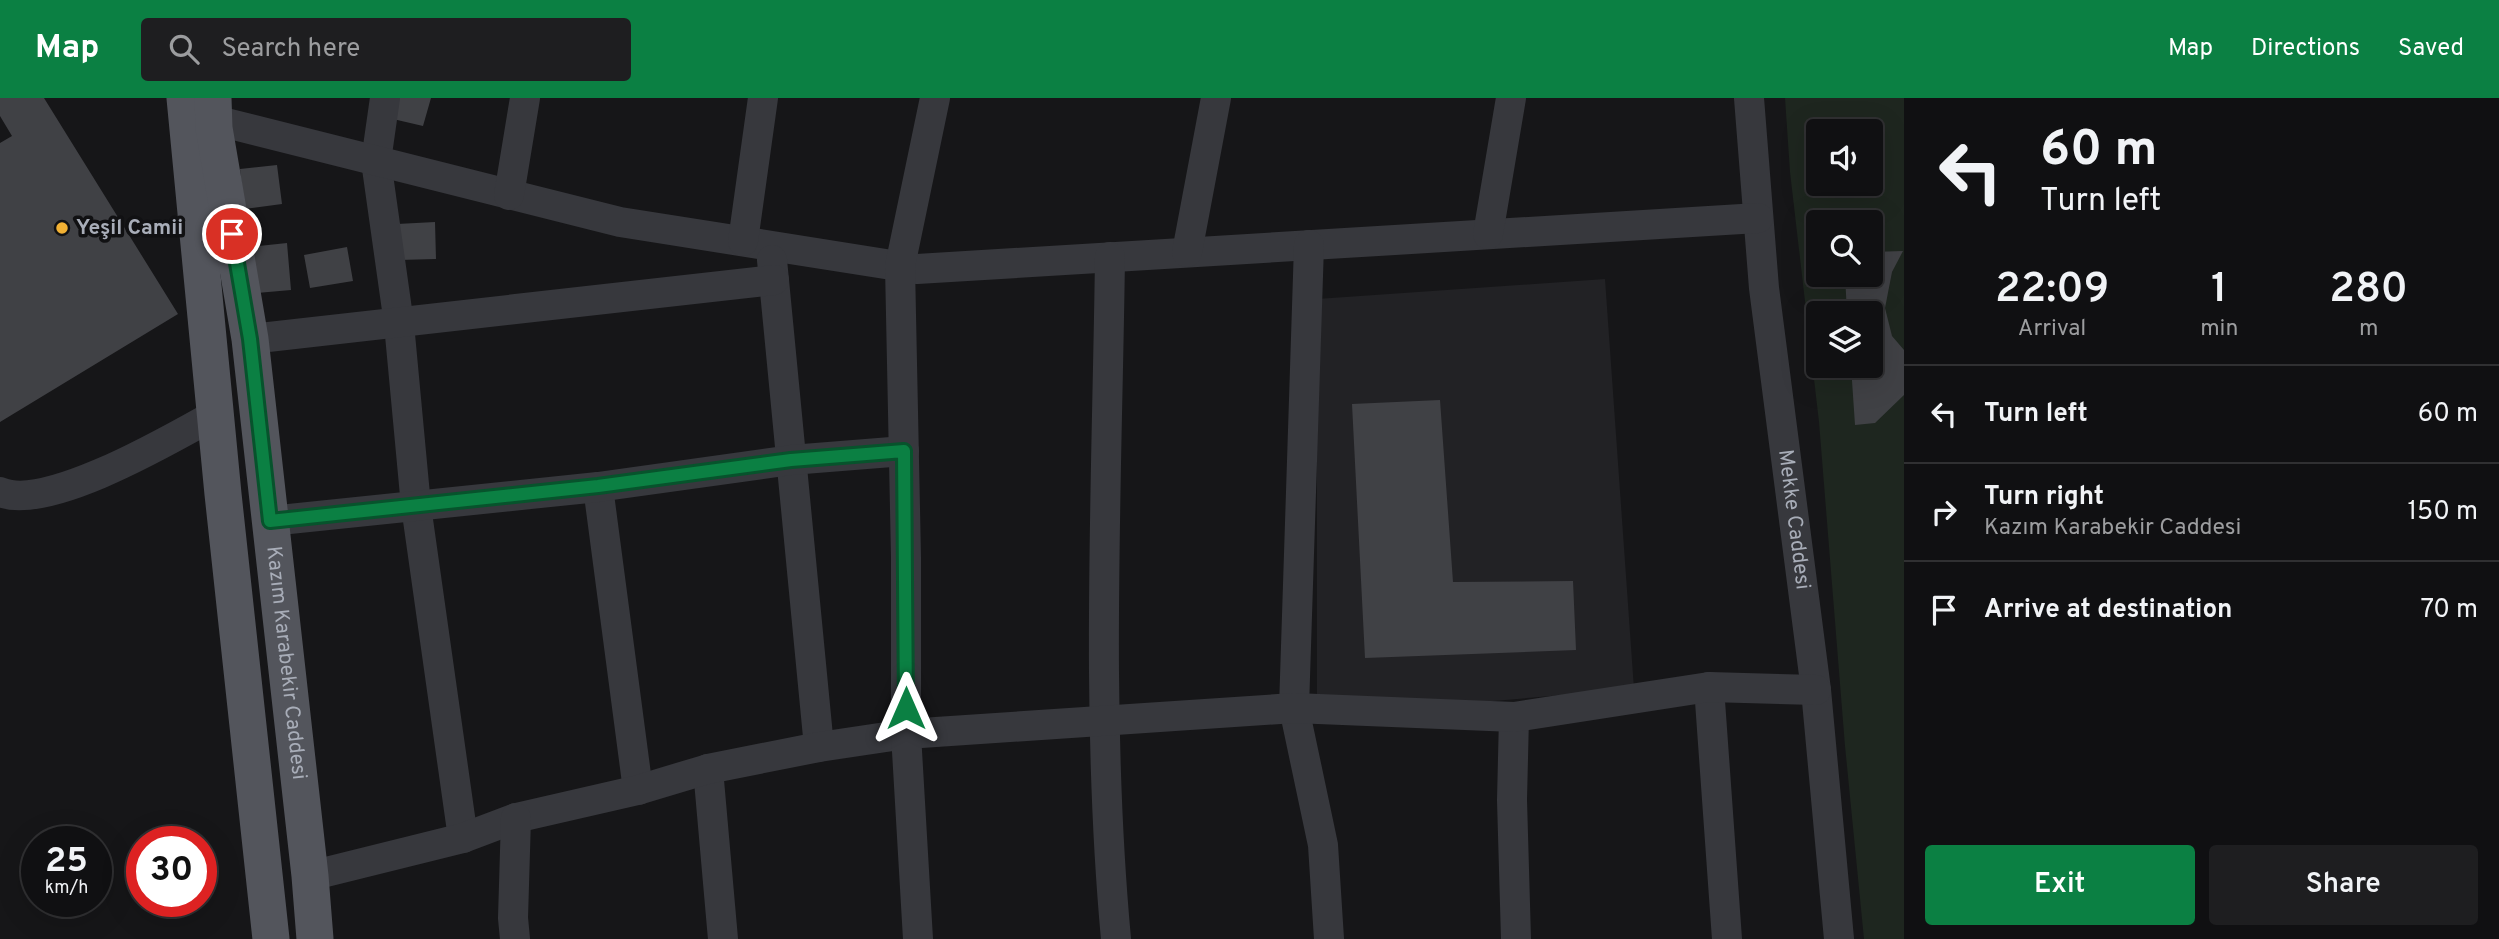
<!DOCTYPE html>
<html lang="en">
<head>
<meta charset="utf-8">
<style>
  :root { --surface:#101012; --page:#1e1e20; --text:#f1f3f6; --muted:#9c9d9f; --line:#303032; --accent:#0b8043 }
  body { margin:0; font-family:Overpass,sans-serif; background:var(--page); color:var(--text); height:100vh; display:flex; flex-direction:column; font-size:26px; white-space:nowrap }
  * { box-sizing:border-box; margin:0 }
  p { font-size:23px; color:var(--muted) }
  .icon { flex:none; width:38px; height:38px; fill:none; stroke:currentColor; stroke-width:2; stroke-linecap:round; stroke-linejoin:round }
  .map { position:relative; flex:1; overflow:hidden }
  .side { display:flex; flex-direction:column; background:var(--surface); width:595px }
  .side>* { flex:none }
  .guide { background:#101012; color:var(--text); overflow:hidden }
  .fabs { position:absolute; left:1806px; top:21px; display:grid; gap:14px }
  .fabs a { display:grid; place-items:center; width:77px; height:77px; border-radius:7px; background:var(--surface); box-shadow:0 7px 28px #0002,0 0 0 2px var(--line); font-size:35px }
  .speed { position:absolute; left:21px; top:728px; display:flex; gap:14px; font-size:35px; font-weight:700; text-align:center }
  .speed>* { display:grid; place-content:center; width:91px; height:91px; border-radius:50%; background:var(--surface); box-shadow:0 7px 28px #0002,0 0 0 2px var(--line); line-height:1 }
  .speed small { font-size:18px; font-weight:400 }
  .speed .limit { border:10px solid #d22; background:#fff; color:#111 }
  .pin { position:absolute; display:grid; place-items:center; width:60px; height:60px; color:#fff; margin:-30px; border:4px solid #fff; border-radius:50%; box-shadow:0 2px 7px #0007 }
  .me { position:absolute; width:77px; margin:-38px; rotate:0deg; stroke-linejoin:round; filter:drop-shadow(0 0 5px #0008) }
  .turn { display:flex; align-items:center; gap:24px; height:147px; padding:0 21px; font-size:32px }
  .turn .icon { width:91px; height:91px; stroke-width:2.5 }
  .turn b { display:block; font-size:49px; line-height:60px }
  .eta { display:flex; justify-content:space-evenly; align-items:center; height:119px; text-align:center }
  .eta b { font-size:42px; font-weight:600; line-height:49px }
  .primary-button { display:flex; gap:14px; margin-top:auto; padding:14px 21px }
  .primary-button a { flex:1; height:80px; border-radius:7px; background:var(--accent); color:#fff; font-size:28px; font-weight:600; line-height:80px; text-align:center }
  .primary-button a+a { background:var(--page); color:var(--text) }
  ul { padding:0; list-style:none }
  li { display:flex; align-items:center; gap:21px; height:98px; padding:0 21px; border-top:2px solid var(--line) }
  li div { flex:1 }
  li b { display:block; font-size:26px }
  li em { font-style:normal }
  header { display:flex; align-items:center; gap:42px; box-sizing:border-box; height:98px; padding:0 35px; background:var(--accent); color:#fff }
  header strong { font-size:33px }
  nav { display:flex; gap:38px; margin-inline-start:auto; font-size:24px }
  .search { width:490px; height:63px; background:var(--page); display:flex; align-items:center; gap:18px; box-sizing:border-box; padding:0 24px; border-radius:7px; color:var(--muted); font-size:26px }
  main { display:flex; flex:1; min-height:0 }
  .map>svg:first-child { display:block }
  .built { fill:#222225 }
  .green { fill:#1e261f; fill-rule:evenodd }
  .building { fill:#404145 }
  .lines { fill:none; stroke-linecap:round; stroke-linejoin:round }
  .minor { stroke:#37383d; stroke-width:30 }
  .major { stroke:#53555c; stroke-width:37 }
  .route-casing { stroke:#07532c; stroke-width:18 }
  .route { stroke:#0b8043; stroke-width:12 }
  .poi-dot { fill:#f2b134; stroke:#111113; stroke-width:2.5 }
  .labels { text-anchor:middle; dominant-baseline:central; stroke-width:7; stroke-linejoin:round; paint-order:stroke }
  .poi-label { font-size:21px; font-weight:bold; fill:#a8adb8; stroke:#111113; text-anchor:start }
  .street-label { font-size:21px; fill:#a8adb8; stroke:#111113 }
</style>
</head>
<body>
<header>
<strong>Map</strong>
<div class="search"><svg class="icon" aria-label="search" viewBox="0 0 24 24"><circle cx="10" cy="10" r="6"/><path d="M15 15l6 6"/></svg>Search here</div>
<nav><a>Map</a><a>Directions</a><a>Saved</a></nav>
</header>
<main>
<div class="map">
<svg width="1904" height="841" viewBox="0 0 1904 841">
  <rect width="100%" height="100%" fill="#161618"/>
  <!-- built -->
  <path class="built" d="M1605,181L1634,591L1317,618V201Z"/>
  <!-- green -->
  <path class="green" d="M1785,0H1904V841H1864L1845,648L1819,324L1790,74ZM1818,33H1871V86H1818ZM1818,124H1871V177H1818ZM1818,215H1871V268H1818Z"/>
  <!-- building -->
  <path class="building" d="M0,0H44L178,216L0,324V45L12,38L0,18Z
    M398,0H431L423,28L393,21Z
    M277,67L282,106L244,111L240,71Z
    M435,124L436,161L399,162L397,126Z
    M287,145L291,192L245,196L241,150Z
    M347,149L353,183L310,190L304,157Z
    M1903,153L1892,174L1885,210L1892,238L1904,252V297L1875,325L1855,327L1851,268H1871V215H1847L1845,177H1871V154Z
    M1440,302L1453,484L1573,483L1576,552L1365,560L1352,306Z"/>
  <g class="lines">
    <!-- minor -->
    <g class="minor">
      <path d="M385,0L376,63L399,226L416,408L463,740"/>
      <path id="s1" d="M1749,0L1764,190L1816,592L1839,841"/>
      <path d="M214,22L620,124L917,171L1758,120"/>
      <path d="M509,97L525,0"/>
      <path d="M1488,136L1511,0"/>
      <path d="M743,143L763,0"/>
      <path d="M1309,147L1294,610L1323,747L1329,841"/>
      <path d="M1187,154L1216,0"/>
      <path d="M1110,159C1107,386 1095,614 1116,841"/>
      <path d="M772,162L819,649"/>
      <path d="M250,241L774,182"/>
      <path d="M598,389L638,692"/>
      <path d="M0,394C47,414 171,341 216,316"/>
      <path d="M270,423L598,389L791,362L904,353"/>
      <path d="M1709,589L1727,841"/>
      <path d="M1514,619L1512,702L1516,841"/>
      <path d="M708,671L723,841"/>
      <path d="M310,778L463,740L516,720L638,692L708,671L819,649L906,636L1294,610L1514,619L1709,589L1816,592"/>
      <path d="M515,841L513,820L516,720"/>
      <path d="M918,841L906,636V459L900,168L935,0"/>
    </g>
    <!-- major -->
    <g class="major">
      <path d="M185,0L223,396L271,841"/>
      <path id="s2" d="M213,0L214,30L250,241L310,778L315,841"/>
    </g>
  </g>
  <g class="lines">
    <!-- route casing -->
    <g class="route-casing">
      <path id="route" d="M232,136L250,241L270,423L598,388L791,362L904,353L906,610"/>
    </g>
    <!-- route -->
    <use href="#route" class="route"/>
  </g>
  <!-- markers -->
  <circle class="poi-dot" cx="62" cy="130" r="7"/>
  <g class="labels">
    <!-- poi labels -->
    <g class="poi-label">
      <text x="76" y="130">Yeşil Camii</text>
    </g>
    <!-- street labels -->
    <g class="street-label">
      <text stroke="none"><textPath href="#s1" startOffset="424">Mekke Caddesi</textPath></text>
      <text stroke="none"><textPath href="#s2" startOffset="570">Kazım Karabekir Caddesi</textPath></text>
    </g>
  </g>
</svg>
<div class="fabs">
<a><svg class="icon" aria-label="sound" viewBox="0 0 24 24"><path d="M4 9h4l5-4v14l-5-4H4zM17 9q2 3 0 6"/></svg></a>
<a><svg class="icon" aria-label="search" viewBox="0 0 24 24"><circle cx="10" cy="10" r="6"/><path d="M15 15l6 6"/></svg></a>
<a><svg class="icon" aria-label="layers" viewBox="0 0 24 24"><path d="M12 4l9 5-9 5-9-5zM3 14l9 5 9-5"/></svg></a>
</div>
<div class="speed"><div>25<small>km/h</small></div><div class="limit">30</div></div>
<div class="pin" style="left:232px;top:136px;background:#d93025"><svg class="icon" aria-label="arrive" viewBox="0 0 24 24"><path d="M6 21V4h12l-3 4 3 4H6"/></svg></div>
<svg class="me" style="left:906px;top:610px" viewBox="-20 -20 40 40"><path d="M0-17L14 15 0 8-14 15z" fill="#0b8043" stroke="#fff" stroke-width="4"/></svg>
</div>
<section class="side">
<div class="guide">
<div class="turn"><svg class="icon" aria-label="left" viewBox="0 0 24 24"><path d="M17 20v-9H6M10 6l-5 5 5 5"/></svg><div><b>60 m</b>Turn left</div></div>
</div>
<div class="eta">
<div><b>22:09</b><p>Arrival</p></div>
<div><b>1</b><p>min</p></div>
<div><b>280</b><p>m</p></div>
</div>
<ul>
<li><svg class="icon" aria-label="left" viewBox="0 0 24 24"><path d="M17 20v-9H6M10 6l-5 5 5 5"/></svg><div><b>Turn left</b></div><em>60 m</em></li>
<li><svg class="icon" aria-label="right" viewBox="0 0 24 24"><path d="M7 20v-9h11M14 6l5 5-5 5"/></svg><div><b>Turn right</b><p>Kazım Karabekir Caddesi</p></div><em>150 m</em></li>
<li><svg class="icon" aria-label="arrive" viewBox="0 0 24 24"><path d="M6 21V4h12l-3 4 3 4H6"/></svg><div><b>Arrive at destination</b></div><em>70 m</em></li>
</ul>
<div class="primary-button"><a>Exit</a><a>Share</a></div>
</section>
</main>
</body>
</html>
